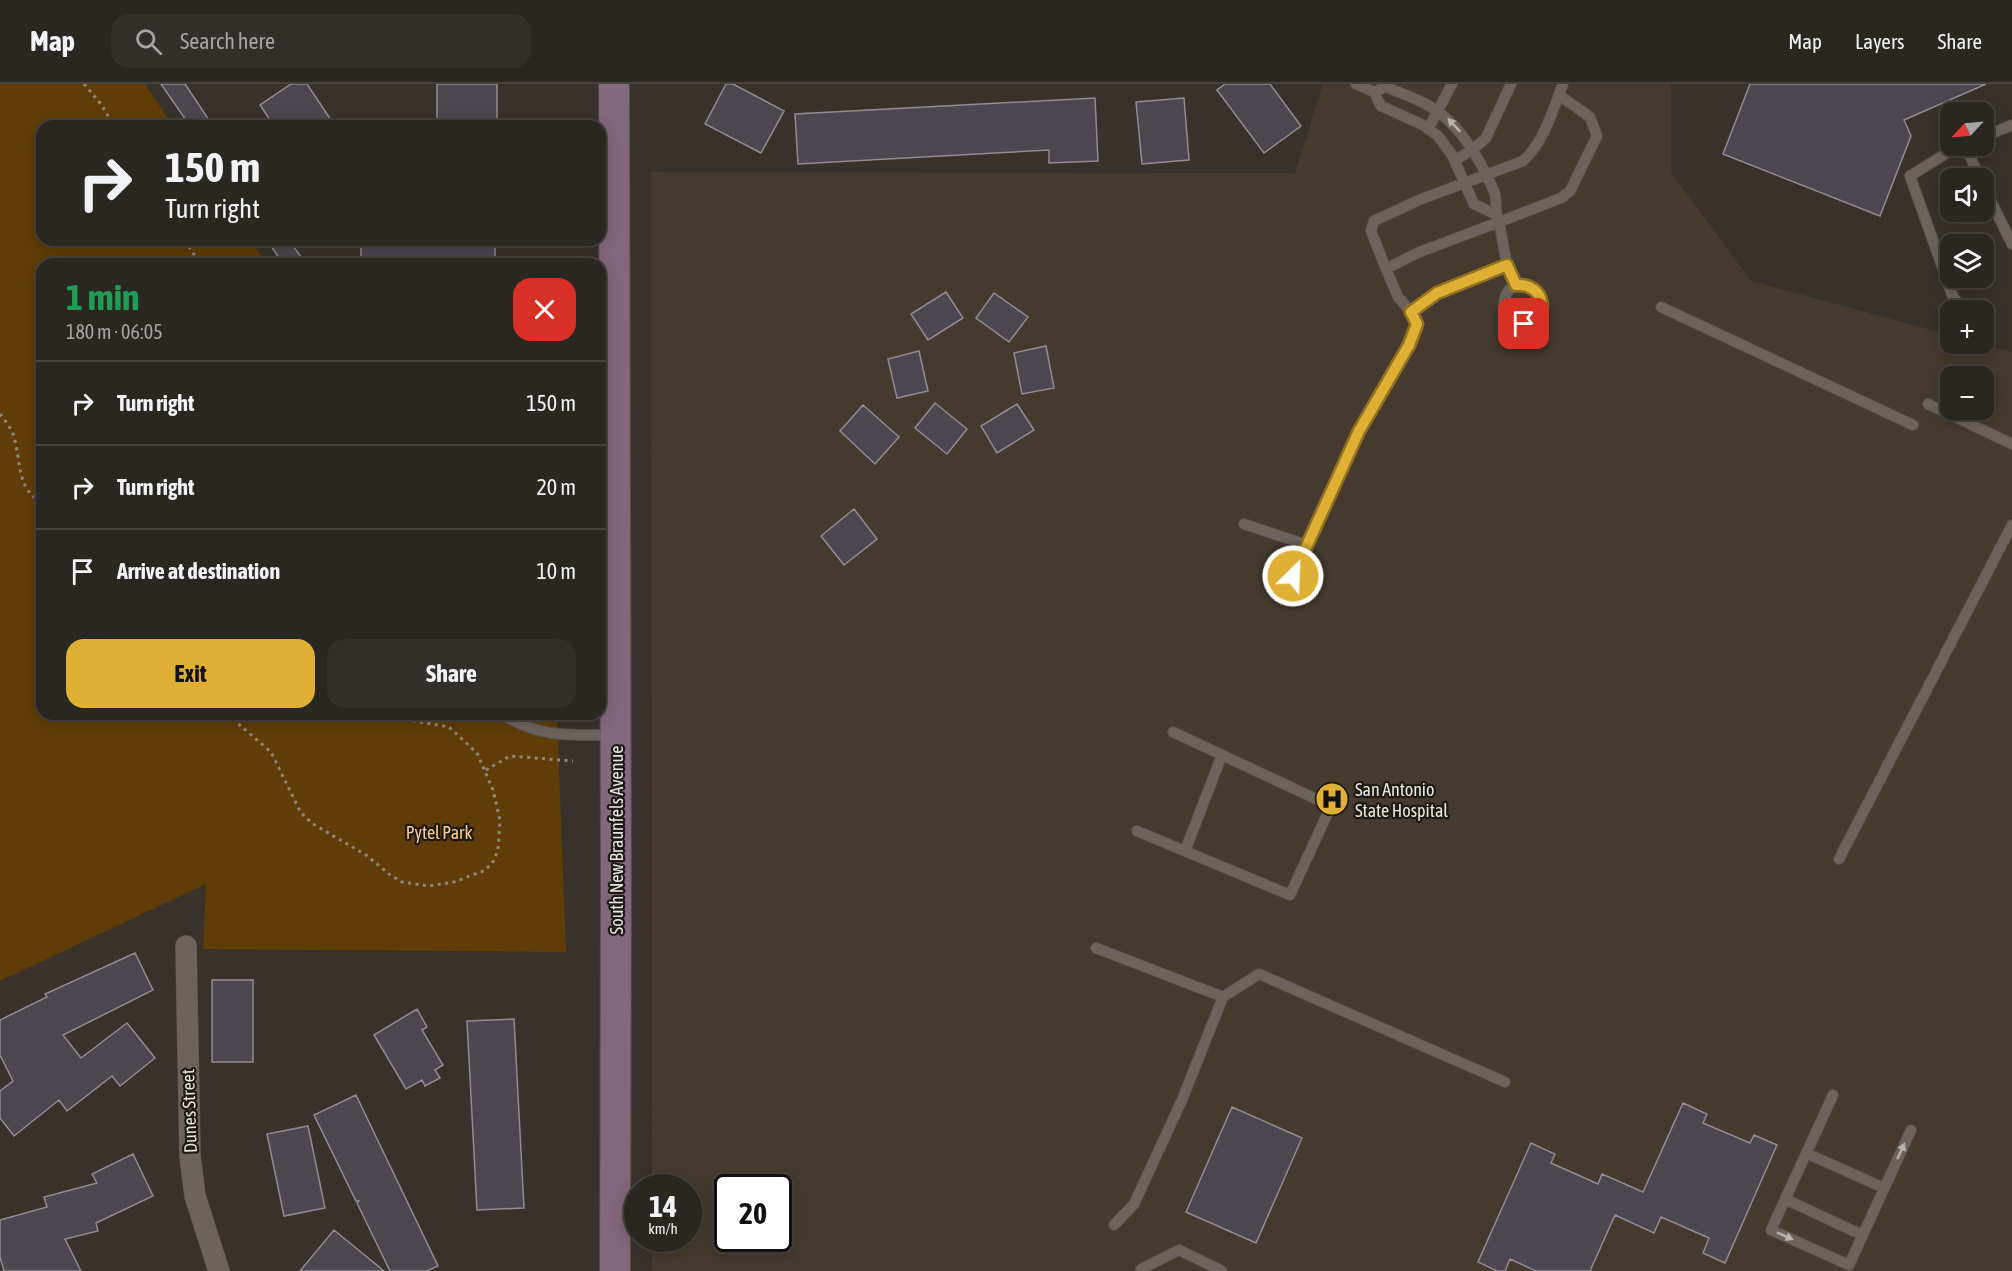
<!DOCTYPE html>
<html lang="en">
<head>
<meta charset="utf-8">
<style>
  :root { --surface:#2a2620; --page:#322e29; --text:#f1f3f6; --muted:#a5a5a5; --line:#46433e; --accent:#dfb034 }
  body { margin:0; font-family:"Asap Condensed",sans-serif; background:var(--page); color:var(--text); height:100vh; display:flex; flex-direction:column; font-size:22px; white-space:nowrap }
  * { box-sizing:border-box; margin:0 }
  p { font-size:20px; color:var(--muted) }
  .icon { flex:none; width:33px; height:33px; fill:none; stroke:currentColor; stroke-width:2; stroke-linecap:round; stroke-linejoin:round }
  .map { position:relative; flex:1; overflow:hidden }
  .details { position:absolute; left:36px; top:174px; width:570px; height:462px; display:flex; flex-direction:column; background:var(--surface); border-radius:18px; box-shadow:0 3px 15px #0003,0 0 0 2px var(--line) }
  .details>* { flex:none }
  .hud { position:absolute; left:36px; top:36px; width:570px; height:126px; border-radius:18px; box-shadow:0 3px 15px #0003,0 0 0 2px var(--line); background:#2a2620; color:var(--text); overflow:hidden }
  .needle { width:39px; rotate:244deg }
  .controls { position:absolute; left:1940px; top:18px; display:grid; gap:12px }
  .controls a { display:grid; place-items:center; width:54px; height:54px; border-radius:12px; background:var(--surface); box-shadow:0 3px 15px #0003,0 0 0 2px var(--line); font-size:30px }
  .speed { position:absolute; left:624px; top:1090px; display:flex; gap:12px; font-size:30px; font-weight:700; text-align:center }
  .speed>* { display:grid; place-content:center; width:78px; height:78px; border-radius:50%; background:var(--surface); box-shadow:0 3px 15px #0003,0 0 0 2px var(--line); line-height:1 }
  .speed small { font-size:15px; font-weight:400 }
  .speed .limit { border:3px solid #111; border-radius:9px; background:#fff; color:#111 }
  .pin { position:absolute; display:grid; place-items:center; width:51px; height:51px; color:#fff; margin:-26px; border-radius:12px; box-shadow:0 3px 9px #0006 }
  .me { position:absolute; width:66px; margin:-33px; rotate:24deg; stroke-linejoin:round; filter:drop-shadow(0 0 4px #0008) }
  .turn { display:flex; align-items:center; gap:21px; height:126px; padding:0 30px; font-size:27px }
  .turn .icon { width:78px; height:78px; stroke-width:2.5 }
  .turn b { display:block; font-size:42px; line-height:51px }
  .round { display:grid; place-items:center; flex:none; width:63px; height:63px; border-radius:18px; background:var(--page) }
  .headline { display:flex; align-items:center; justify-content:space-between; height:102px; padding:0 30px }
  h1 { font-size:36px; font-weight:700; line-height:45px; color:#1e9e55 }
  .action { display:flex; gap:12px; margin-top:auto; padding:12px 30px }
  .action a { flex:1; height:69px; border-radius:18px; background:var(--accent); color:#111; font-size:24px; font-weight:700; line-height:69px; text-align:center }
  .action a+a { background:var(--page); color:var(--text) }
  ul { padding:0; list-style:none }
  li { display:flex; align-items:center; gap:18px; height:84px; padding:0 30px; border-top:2px solid var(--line) }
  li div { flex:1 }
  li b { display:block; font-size:22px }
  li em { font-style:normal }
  header { display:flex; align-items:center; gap:36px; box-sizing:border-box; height:84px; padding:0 30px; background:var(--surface); border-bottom:2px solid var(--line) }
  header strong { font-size:28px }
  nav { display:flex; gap:33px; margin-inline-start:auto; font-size:21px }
  .search { width:420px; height:54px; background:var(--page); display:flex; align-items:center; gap:15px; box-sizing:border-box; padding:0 21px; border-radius:18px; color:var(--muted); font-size:22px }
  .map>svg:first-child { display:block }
  .built { fill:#453a2d; fill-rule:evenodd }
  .green { fill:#603d06 }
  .building { fill:#4c464e; stroke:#928b94; stroke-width:1.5 }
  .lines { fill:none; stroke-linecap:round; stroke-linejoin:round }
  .lane-casing { stroke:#554e48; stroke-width:12 }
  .street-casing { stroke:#554e48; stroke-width:22 }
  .secondary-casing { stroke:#554e48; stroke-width:32 }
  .path { stroke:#8c8780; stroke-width:3; stroke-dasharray:3 4.5; stroke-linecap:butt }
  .lane { stroke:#6c645c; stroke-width:10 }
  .street { stroke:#6c645c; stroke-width:21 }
  .secondary { stroke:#83677c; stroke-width:30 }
  .oneway { fill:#b8b2ac }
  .route-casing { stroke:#917222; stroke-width:15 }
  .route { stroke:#dfb034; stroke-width:10 }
  .labels { text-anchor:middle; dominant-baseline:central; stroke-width:4.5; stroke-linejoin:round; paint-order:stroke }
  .poi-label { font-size:18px; fill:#eae6e1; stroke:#1d1a16; text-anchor:start }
  .park-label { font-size:18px; fill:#fecb8f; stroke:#1d1a16 }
  .street-label { font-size:18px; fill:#eae6e1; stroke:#1d1a16 }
</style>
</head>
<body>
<header>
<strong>Map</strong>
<div class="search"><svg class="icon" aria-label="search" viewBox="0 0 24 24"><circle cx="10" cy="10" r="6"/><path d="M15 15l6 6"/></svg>Search here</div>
<nav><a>Map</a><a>Layers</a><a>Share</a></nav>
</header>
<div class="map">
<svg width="2012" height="1187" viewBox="0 0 2012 1187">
  <rect width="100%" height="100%" fill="#38322a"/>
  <!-- built -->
  <path class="built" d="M1323,0H1671V88L1751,197L1950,251V260H1980L2012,268V1187H652V1155H688V1104H652L651,88L1295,89ZM1950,292H1983V326H1950ZM728,1104H778V1155H728Z"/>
  <!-- green -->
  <path class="green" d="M0,0H145L173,42H42V156H250L267,180H42V630H557L566,868L203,865L206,800L0,897Z"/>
  <!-- building -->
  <path class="building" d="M161,0H185L213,42H190Z
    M291,0H307L335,42H274L260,21Z
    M437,0H497V42H437Z
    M726,0H733L784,27L761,69L705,40Z
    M1225,0H1270L1301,42L1264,69L1217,6Z
    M1750,0H1986L1904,36L1911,52L1880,132L1723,70Z
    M1095,14L1098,77L1049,79V66L798,80L795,30Z
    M1184,14L1189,76L1142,80L1136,18Z
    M267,156H289L306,180H283Z
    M361,156H495V176H361Z
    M946,208L963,234L928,256L911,230Z
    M994,209L1028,233L1009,258L976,234Z
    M1046,262L1054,304L1022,310L1014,269Z
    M919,267L928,307L897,314L888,275Z
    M935,319L967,345L947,370L915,344Z
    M1017,320L1034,346L997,369L981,342Z
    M863,321L899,353L875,380L840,347Z
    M854,425L877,455L844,481L821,452Z
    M135,869L153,906L63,951L81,974L127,939L155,974L120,1002L112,992L67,1027L59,1016L14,1052L0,1034V1007L13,997L0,971V936L47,913L45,910Z
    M212,896H253V978H212Z
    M417,925L427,943L422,946L443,981L435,986L440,994L425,1002L422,996L406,1005L374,951Z
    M514,935L524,1124L477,1126L467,937Z
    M356,1011L438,1182L427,1187H390L357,1119L359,1117H356L314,1031Z
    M1683,1019L1707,1030L1703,1039L1750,1059L1754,1051L1777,1061L1725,1179L1703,1169L1709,1154L1661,1133L1654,1149L1615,1131L1590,1187H1536L1510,1175L1505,1187H1497L1478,1178L1531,1059L1555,1070L1551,1079L1598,1100L1602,1090L1643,1108Z
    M1232,1023L1302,1054L1256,1159L1186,1128Z
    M308,1042L325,1124L284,1132L267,1050Z
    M133,1070L153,1112L96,1139L98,1147L65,1155L81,1187H4L0,1173V1136L47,1123L44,1113L97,1099L92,1090Z
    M334,1146L384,1187H300Z"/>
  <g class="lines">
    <!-- lane casing -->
    <g class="lane-casing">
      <path id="lane" d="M1356,0L1374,8L1381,22L1423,41L1438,52L1452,71L1474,120L1495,130
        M1428,45L1452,0
        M1983,53L2012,41
        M1964,62L1947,69L1910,92L1953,213L1965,226
        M1965,62L1980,94
        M1455,76L1472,66L1486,54L1511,0
        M1983,101L2012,160
        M1386,185L1371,147L1374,137L1419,116L1523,77C1544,58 1553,26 1563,0
        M1516,201L1507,181L1499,138L1561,114L1570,107L1597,52L1590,33L1559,11
        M1661,223L1913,341
        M1411,228L1437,209L1507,181
        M1504,228C1500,203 1523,190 1539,211C1544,225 1539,236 1524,240
        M1928,320L2012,360
        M1244,440L1307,461
        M1287,508L1359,347L1409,261L1417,240L1411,228L1398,213L1386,185L1417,169L1499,138C1494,128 1498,117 1494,107C1480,75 1460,39 1429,22C1416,14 1400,9 1386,3L1374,8
        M502,630C537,654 573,651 614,651
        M1137,747L1290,811L1331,722L1173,648
        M1185,767L1222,671
        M1839,775L2012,441
        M1096,864L1223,913L1182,1016L1134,1120L1114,1141
        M1223,913L1259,890L1505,998
        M1833,1011L1771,1146L1849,1181L1911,1046
        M1806,1069L1884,1104
        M1785,1115L1862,1151
        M1141,1185L1179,1166L1222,1187"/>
    </g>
    <!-- street casing -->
    <g class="street-casing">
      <path id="street" d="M186,862L190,1072L195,1112L219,1187"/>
    </g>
    <!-- secondary casing -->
    <g class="secondary-casing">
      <path id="secondary" d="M614,0L616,803L615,1187"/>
    </g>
    <!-- path -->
    <path class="path" d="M84,0L101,20L114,42
      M185,156L200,180
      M0,330C5,336 10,343 13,350C22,377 15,403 42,419
      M227,630L271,668L301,729L313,740L366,771L389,790L402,798L429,802L454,798L483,787L492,780L498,766L500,736L493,706L477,669L449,643L402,635L391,630
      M486,686L510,672L573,677"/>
    <!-- lane -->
    <use href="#lane" class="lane"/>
    <!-- street -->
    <use href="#street" class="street"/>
    <!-- secondary -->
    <use href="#secondary" class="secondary"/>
  </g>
  <!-- one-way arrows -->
  <defs><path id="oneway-solid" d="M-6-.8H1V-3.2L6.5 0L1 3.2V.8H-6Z" transform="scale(1.5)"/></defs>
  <g class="oneway">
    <use href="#oneway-solid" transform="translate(1454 41) rotate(-133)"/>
    <use href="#oneway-solid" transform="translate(1901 1067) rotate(-65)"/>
    <use href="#oneway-solid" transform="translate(1785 1152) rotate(24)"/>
  </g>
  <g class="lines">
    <!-- route casing -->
    <g class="route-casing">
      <path id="route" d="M1293,492L1359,347L1409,261L1417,240L1411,228L1437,209L1507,181L1516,201C1545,199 1552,234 1524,240"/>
    </g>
    <!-- route -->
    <use href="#route" class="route"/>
  </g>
  <!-- icons -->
  <defs>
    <g id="hospital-disc" transform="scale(1.725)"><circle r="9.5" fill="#dfb034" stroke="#1d1a16"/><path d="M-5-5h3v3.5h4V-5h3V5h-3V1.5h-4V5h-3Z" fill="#111"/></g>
  </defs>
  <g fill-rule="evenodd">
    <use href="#hospital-disc" x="1332" y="715"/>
  </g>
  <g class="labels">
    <!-- poi labels -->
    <g class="poi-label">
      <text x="1355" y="705">San Antonio<tspan x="1355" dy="21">State Hospital</tspan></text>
    </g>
    <!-- park labels -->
    <g class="park-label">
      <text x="439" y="748">Pytel Park</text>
    </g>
    <!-- street labels -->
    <g class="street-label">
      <text transform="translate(616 756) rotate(-90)">South New Braunfels Avenue</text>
      <text transform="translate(189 1027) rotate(-92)">Dunes Street</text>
    </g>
  </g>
</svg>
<div class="controls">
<a><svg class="needle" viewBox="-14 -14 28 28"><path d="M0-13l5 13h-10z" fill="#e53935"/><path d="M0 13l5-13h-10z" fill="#a5a5a5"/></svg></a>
<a><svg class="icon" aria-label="sound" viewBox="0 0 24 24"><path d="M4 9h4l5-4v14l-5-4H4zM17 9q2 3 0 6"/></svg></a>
<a><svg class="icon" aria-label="layers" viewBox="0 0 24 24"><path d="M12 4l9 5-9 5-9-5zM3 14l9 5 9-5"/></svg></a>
<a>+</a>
<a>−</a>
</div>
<div class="speed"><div>14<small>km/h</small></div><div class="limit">20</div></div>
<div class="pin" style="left:1524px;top:240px;background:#d93025"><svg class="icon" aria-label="arrive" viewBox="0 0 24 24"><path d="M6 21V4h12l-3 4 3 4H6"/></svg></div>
<svg class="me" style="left:1293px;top:492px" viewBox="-20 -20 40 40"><circle r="17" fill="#dfb034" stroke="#fff" stroke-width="3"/><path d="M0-11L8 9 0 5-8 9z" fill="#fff"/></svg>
<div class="hud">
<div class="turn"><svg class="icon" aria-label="right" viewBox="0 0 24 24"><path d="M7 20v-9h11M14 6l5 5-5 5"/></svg><div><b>150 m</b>Turn right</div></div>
</div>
<section class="details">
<div class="headline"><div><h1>1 min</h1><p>180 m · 06:05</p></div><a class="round" style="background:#d93025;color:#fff"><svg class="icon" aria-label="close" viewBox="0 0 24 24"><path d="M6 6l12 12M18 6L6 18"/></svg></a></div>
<ul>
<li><svg class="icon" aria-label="right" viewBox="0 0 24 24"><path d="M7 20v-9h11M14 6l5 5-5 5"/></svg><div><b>Turn right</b></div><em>150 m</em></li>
<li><svg class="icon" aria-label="right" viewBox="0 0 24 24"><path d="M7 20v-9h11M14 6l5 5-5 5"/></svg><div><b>Turn right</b></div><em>20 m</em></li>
<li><svg class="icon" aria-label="arrive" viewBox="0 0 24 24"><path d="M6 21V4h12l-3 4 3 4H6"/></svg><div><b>Arrive at destination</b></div><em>10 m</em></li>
</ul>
<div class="action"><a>Exit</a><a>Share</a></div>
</section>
</div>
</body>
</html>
